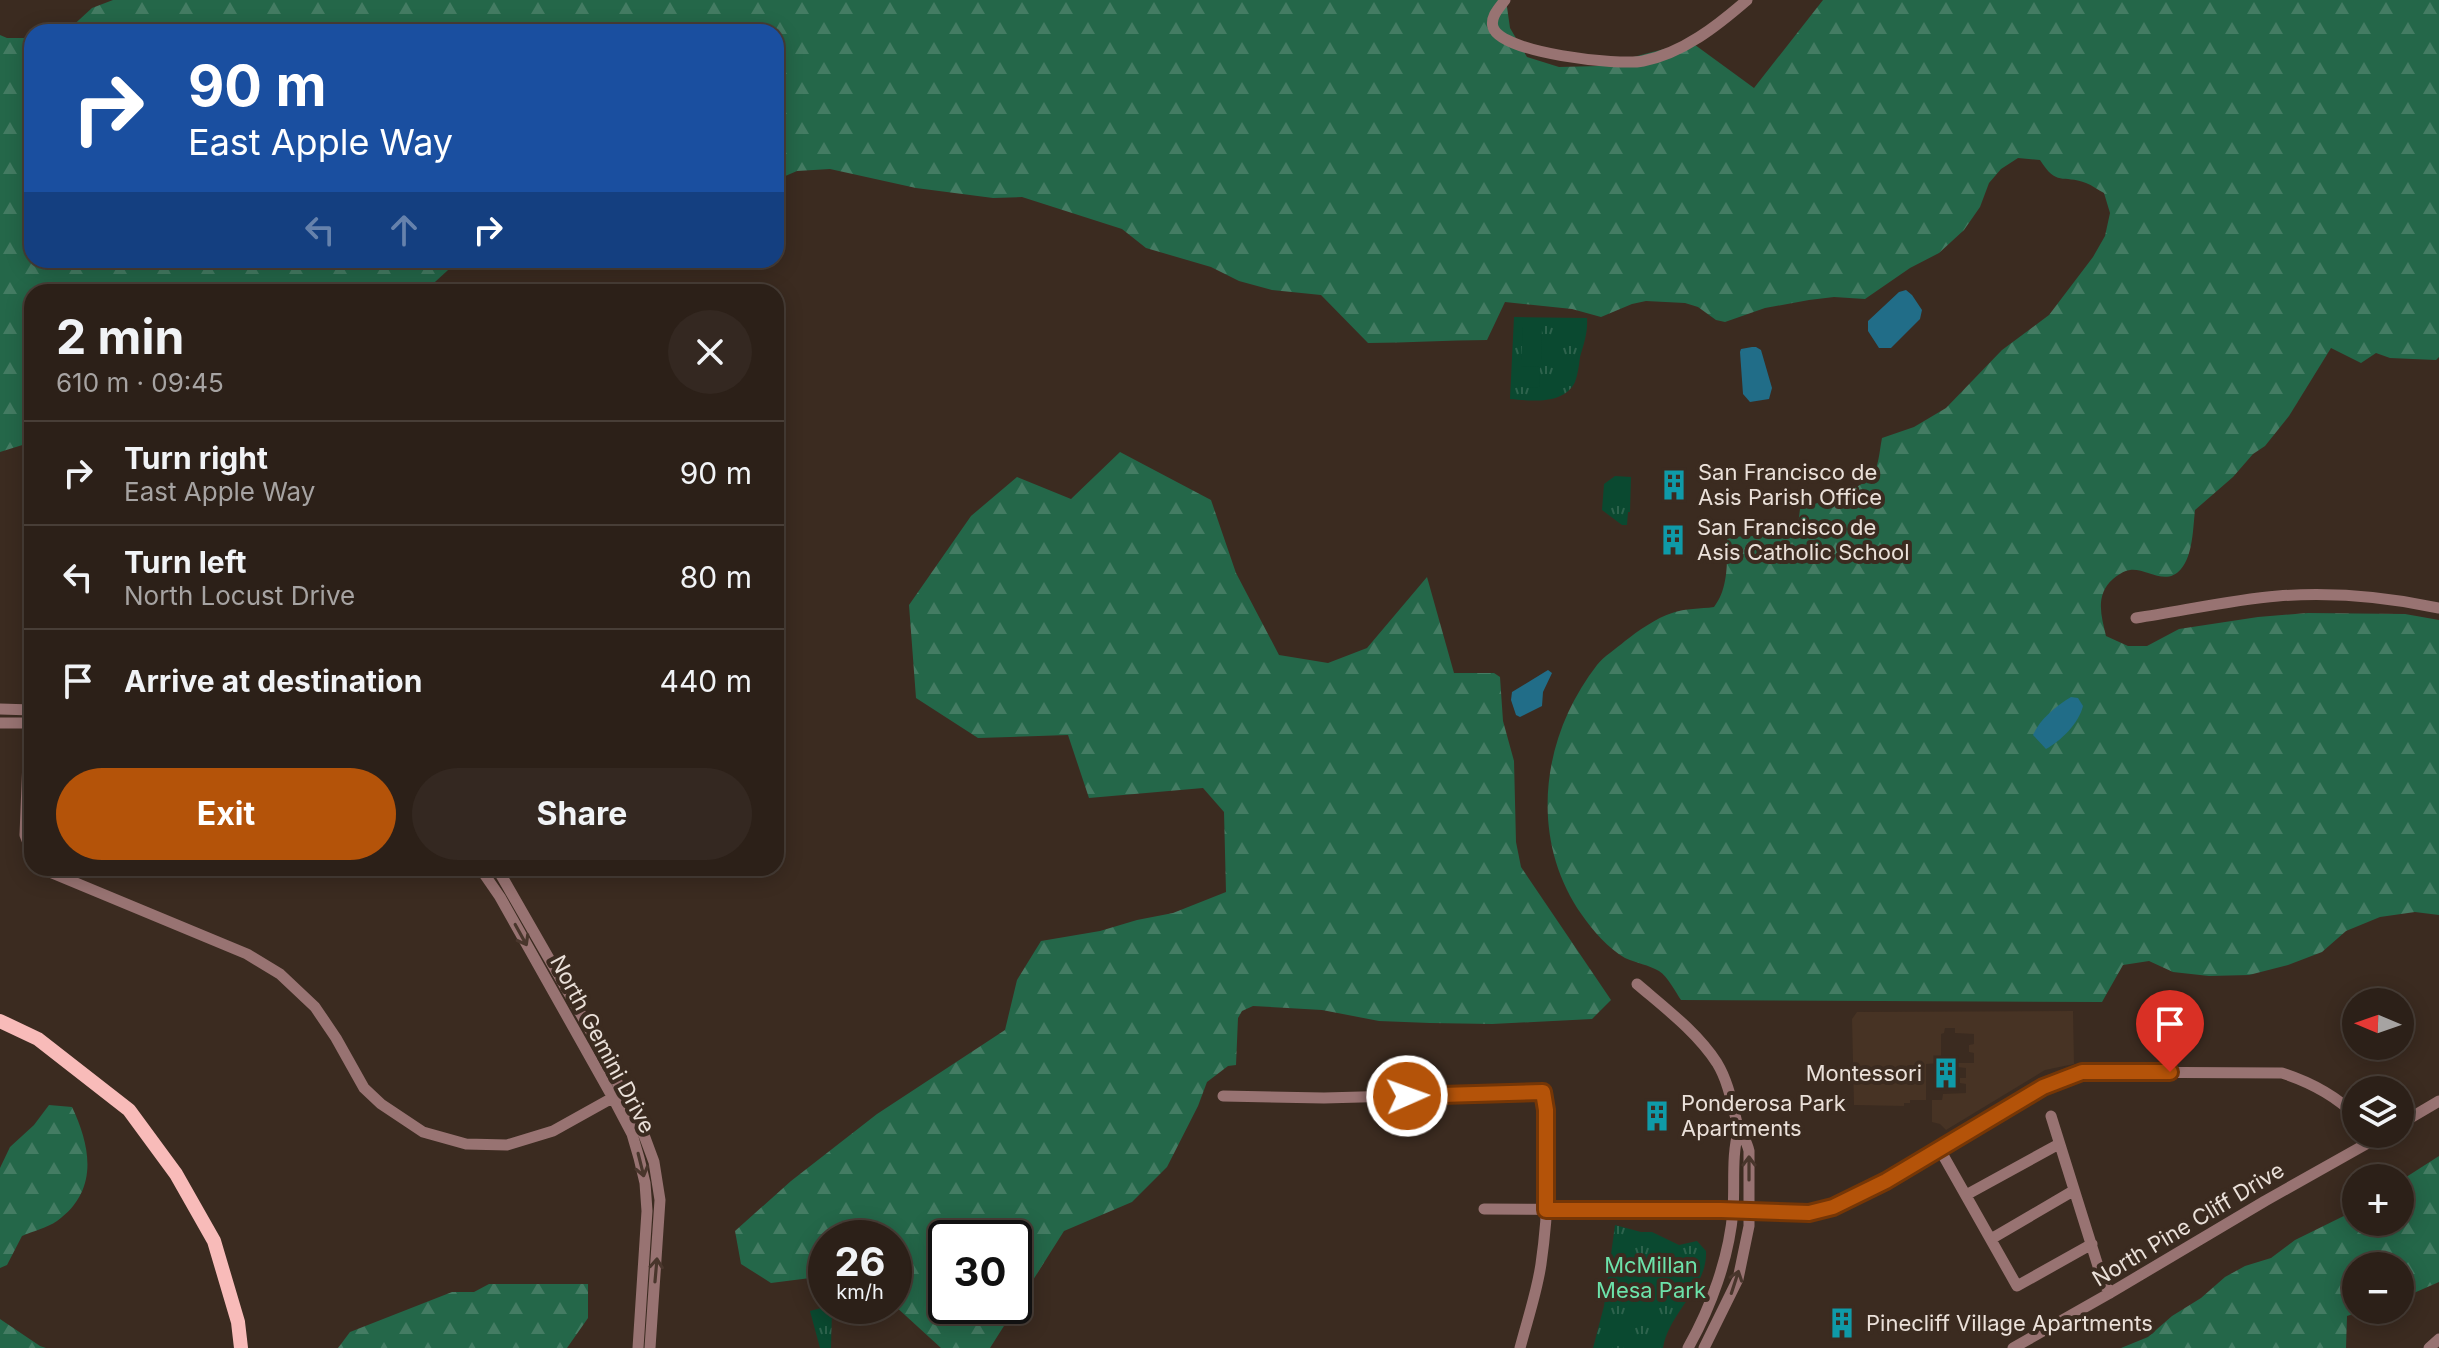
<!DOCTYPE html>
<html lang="en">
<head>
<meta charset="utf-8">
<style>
  :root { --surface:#2c2018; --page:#342821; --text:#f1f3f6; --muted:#a6a3a2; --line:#483e37; --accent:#b45309 }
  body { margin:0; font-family:Inter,sans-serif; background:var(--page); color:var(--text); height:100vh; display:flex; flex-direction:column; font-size:30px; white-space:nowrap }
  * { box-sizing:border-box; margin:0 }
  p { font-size:26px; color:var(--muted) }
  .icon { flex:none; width:44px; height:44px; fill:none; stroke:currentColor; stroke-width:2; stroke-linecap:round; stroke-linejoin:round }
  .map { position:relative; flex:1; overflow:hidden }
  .sheet { position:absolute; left:24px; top:284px; width:760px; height:592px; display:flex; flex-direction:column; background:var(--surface); border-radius:24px; box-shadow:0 4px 20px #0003,0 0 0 2px var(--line) }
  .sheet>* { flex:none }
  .top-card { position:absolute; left:24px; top:24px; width:760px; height:244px; border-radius:24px; box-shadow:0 4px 20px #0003,0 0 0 2px var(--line); background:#1a4fa0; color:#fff; overflow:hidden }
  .needle { width:52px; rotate:272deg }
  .fabs { position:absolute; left:2342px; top:988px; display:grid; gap:16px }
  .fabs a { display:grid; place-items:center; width:72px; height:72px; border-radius:50%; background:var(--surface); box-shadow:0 4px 20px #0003,0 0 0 2px var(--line); font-size:40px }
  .speed { position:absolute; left:808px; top:1220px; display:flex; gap:16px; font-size:40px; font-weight:700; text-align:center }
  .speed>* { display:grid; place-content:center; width:104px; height:104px; border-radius:50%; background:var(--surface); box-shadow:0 4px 20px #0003,0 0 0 2px var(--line); line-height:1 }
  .speed small { font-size:20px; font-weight:400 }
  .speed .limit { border:4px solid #111; border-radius:12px; background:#fff; color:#111 }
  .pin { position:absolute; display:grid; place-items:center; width:68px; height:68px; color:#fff; margin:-82px -34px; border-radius:50% 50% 50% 0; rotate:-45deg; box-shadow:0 0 8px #0007 }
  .pin .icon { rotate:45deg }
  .me { position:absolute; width:88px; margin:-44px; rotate:88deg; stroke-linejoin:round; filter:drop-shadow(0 0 6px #0008) }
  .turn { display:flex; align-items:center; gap:28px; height:168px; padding:0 32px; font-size:36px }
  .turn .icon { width:104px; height:104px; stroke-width:2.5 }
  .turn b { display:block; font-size:56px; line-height:68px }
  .lanes { display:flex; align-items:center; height:76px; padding:0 32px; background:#0003; justify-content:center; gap:40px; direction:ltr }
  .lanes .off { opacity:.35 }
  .round { display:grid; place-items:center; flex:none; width:84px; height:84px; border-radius:42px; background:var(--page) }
  .head { display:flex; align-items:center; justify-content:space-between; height:136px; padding:0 32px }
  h1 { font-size:48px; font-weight:700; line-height:60px }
  .primary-button { display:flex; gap:16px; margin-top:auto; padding:16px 32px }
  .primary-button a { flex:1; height:92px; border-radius:48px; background:var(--accent); color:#fff; font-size:32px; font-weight:700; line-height:92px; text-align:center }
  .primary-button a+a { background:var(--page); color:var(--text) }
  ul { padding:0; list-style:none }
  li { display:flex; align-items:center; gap:24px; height:104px; padding:0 32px; border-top:2px solid var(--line) }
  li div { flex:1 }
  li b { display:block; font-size:30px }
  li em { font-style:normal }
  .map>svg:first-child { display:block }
  .built { fill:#473324 }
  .forest { fill:url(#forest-firs); fill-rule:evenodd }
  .park { fill:url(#park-tufts) }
  .pitch { fill:#0a4930 }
  .water { fill:#216d88 }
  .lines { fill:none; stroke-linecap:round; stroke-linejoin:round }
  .minor { stroke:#987372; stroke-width:11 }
  .major { stroke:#f8bbb9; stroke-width:14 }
  .oneway { stroke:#49362c }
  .route-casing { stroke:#753606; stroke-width:20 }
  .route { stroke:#b45309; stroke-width:14 }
  .labels { text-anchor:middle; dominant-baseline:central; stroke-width:8; stroke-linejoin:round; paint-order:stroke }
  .poi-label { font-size:22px; fill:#eae0d9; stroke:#3b2b20; text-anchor:start }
  .street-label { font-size:22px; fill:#eae0d9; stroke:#3b2b20 }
  .park-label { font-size:22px; fill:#6ce2aa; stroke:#3b2b20 }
</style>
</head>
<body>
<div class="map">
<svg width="2439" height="1348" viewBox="0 0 2439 1348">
  <defs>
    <pattern id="forest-firs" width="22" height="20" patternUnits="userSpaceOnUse" patternTransform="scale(2)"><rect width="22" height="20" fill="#246749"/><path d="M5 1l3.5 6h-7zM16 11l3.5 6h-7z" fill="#447c63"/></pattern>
    <pattern id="park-tufts" width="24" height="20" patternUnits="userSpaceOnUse" patternTransform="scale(2)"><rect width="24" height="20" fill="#0a4930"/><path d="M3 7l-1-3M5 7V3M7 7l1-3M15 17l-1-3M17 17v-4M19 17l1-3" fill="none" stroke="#2e634d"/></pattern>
  </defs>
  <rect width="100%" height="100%" fill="#3b2b20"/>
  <!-- built -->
  <path class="built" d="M2073,1011L2074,1064L2045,1070L1946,1130L1940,1124L1932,1122V1100H1942L1943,1094L1966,1093V1084L1960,1083V1078H1966V1068L1957,1067V1063H1974V1053L1969,1052V1045L1974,1044V1034L1955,1033V1028H1945L1944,1033L1941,1034V1063L1926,1064V1100H1910V1103H1904V1106L1854,1105L1852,1019L1857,1012Z"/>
  <!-- forest -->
  <path class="forest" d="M113,0H1506L1510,28L1527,57L1559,67L1599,66L1691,42L1754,88L1823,0H2439V357L2436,360L2390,358L2376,353L2361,363L2331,348L2289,416L2265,446L2253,454L2233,477L2195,510C2193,528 2193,555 2181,569C2166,587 2147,568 2130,570C2123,571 2118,575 2113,579C2095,595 2101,615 2106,636L2128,646H2147L2179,629L2258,617L2308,613L2405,614L2439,620V915L2415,912L2380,917L2346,931L2322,952L2288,965L2249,975L2209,976L2173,972L2149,961L2123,965L2102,1002L1681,1000C1675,991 1668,977 1659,971C1649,965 1636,963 1625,958C1608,948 1593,931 1582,915C1528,838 1541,737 1597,665C1604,656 1616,649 1625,641C1638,631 1656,618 1672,613C1685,608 1701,609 1714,607C1729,588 1727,560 1727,537L1754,536L1756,529L1797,533L1800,509C1819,502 1865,490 1875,471C1879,462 1880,448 1882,438L1914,427L1946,408L2002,350L2049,315L2093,257L2105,236L2110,213L2104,193C2098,190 2092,185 2086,183C2062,174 2057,187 2040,160L2018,158L2001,169L1989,183L1980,207L1964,230L1939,253L1910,268L1865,299L1834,297L1809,300L1765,308L1725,322L1716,320L1698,307L1685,303L1646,301L1632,304L1601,317L1572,309L1505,302L1487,340C1447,340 1408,343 1368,343L1321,295L1272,290L1239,281L1211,267L1146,248L1122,229L1022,197L993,198L916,188L830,169L797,171L776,180V32H60L68,30L92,8Z
    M0,35L7,38H32V260H459L424,292H32V442L0,452Z
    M615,260H676L675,266L627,270Z
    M1120,452L1211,500L1236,573L1279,655L1328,663L1367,648L1427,577L1454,673H1494L1500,677L1503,721L1514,761L1516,842L1521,867L1611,1000L1592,1019L1492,1024L1430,1023L1379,1021L1322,1010L1253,1006L1242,1011L1238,1018L1236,1065L1228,1066L1207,1082L1198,1106L1167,1167L1132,1202L1064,1231L990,1348H941L894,1305V1238H826V1276L771,1283L741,1264L735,1231L791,1181L877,1114L1005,1030L1017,980L1041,941L1100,931L1137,920L1173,913L1226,892L1224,812L1203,788L1089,798L1068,735L978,738L916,698L909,605L971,516L1017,477L1071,499ZM946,1238H1014V1306H946Z
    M49,1105L72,1107C91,1147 99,1191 57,1221C47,1228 33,1231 22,1236L7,1265L0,1268V1168L10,1147L34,1125Z
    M2439,1156V1282L2400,1299V1266H2356V1310H2365L2347,1316L2346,1348H2121L2148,1337L2172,1316L2201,1298L2225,1277L2245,1266L2271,1258L2295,1240L2356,1210V1222H2400V1181Z
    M489,1284H588V1318L567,1348H338L350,1332L452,1292H474Z
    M0,1319L40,1346L46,1348H0Z"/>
  <!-- park -->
  <path class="park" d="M1514,317L1587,318C1588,332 1584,344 1580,357C1579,365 1578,374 1575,382C1564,405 1531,401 1510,399Z
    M1615,476L1631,477L1630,512H1628L1627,525H1622L1602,510L1604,484Z
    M1615,1225L1641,1232H1652L1679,1245L1697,1241L1706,1251C1708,1287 1669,1312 1663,1348H1593L1604,1306Z
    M825,1307H829L832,1311L831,1348H820L810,1311Z"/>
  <!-- pitch -->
  <path class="pitch" d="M1523,327H1542L1541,360H1521Z
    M1520,366L1540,367L1539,388L1520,387Z"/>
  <!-- water -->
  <path class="water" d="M1906,290L1912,295L1922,310L1920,319L1891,348H1879L1868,331V321L1899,292Z
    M1752,347H1756L1761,350L1772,388L1769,399L1750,402L1743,394L1740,352L1741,349Z
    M1548,670L1552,673L1543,692L1542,706L1520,717L1516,715L1511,700L1512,692Z
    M2071,697L2078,698L2083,706C2079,723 2061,741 2046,749L2033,735C2040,719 2056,706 2071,697Z"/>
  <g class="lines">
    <!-- minor -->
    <path class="minor" d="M1505,0C1499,8 1490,17 1493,27C1500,53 1619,66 1643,61C1683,53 1717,26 1747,0
      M2136,618C2183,611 2230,600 2278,596C2331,592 2387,597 2439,608
      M0,709L32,710
      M30,710L25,835L32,853
      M0,723H32
      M46,868L52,873L247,954L280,974L315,1007L336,1038L364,1088L381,1104L423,1132L466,1144L507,1145L553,1131L623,1092
      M480,868L500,897L613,1098L632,1134L639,1158L645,1183L647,1211L638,1348
      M497,868L594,1037L644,1135L654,1162L660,1200L650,1348
      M1637,984C1665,1008 1697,1032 1717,1063C1728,1081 1732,1103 1737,1123C1740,1133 1747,1140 1749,1151V1226L1738,1279L1704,1348
      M1223,1096L1324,1098L1543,1092C1552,1139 1548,1216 1541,1264C1537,1292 1527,1321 1520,1348
      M2051,1116L2103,1282L2110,1293
      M2400,1124L2439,1101
      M1939,1148L2017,1286L2092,1244
      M1966,1195L2059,1144
      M1484,1209L1721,1210L1809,1213L1833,1207L1886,1181L2043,1087L2082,1072L2282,1073C2310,1082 2335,1095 2356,1116
      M1991,1239L2073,1191
      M1688,1348C1711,1307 1729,1258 1733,1211C1735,1184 1731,1155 1739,1129
      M2013,1348L2110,1293L2265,1201L2384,1134
      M2429,1348L2439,1339"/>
    <!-- major -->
    <path class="major" d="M0,1021L38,1039L129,1110L176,1174L214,1241L238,1322L241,1348"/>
  </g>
  <!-- one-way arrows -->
  <defs><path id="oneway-shaft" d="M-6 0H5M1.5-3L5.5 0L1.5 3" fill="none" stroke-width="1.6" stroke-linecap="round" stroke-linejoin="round" transform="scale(2)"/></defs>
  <g class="oneway">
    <use href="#oneway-shaft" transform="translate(521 935) rotate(61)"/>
    <use href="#oneway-shaft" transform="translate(641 1165) rotate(76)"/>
    <use href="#oneway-shaft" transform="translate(1749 1168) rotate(-90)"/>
    <use href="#oneway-shaft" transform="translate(656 1270) rotate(-85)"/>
    <use href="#oneway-shaft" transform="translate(1735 1282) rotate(-72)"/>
  </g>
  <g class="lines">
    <!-- route casing -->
    <g class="route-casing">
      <path id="route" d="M1407,1096L1543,1092L1546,1110V1210H1721L1809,1213L1833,1207L1886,1181L2043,1087L2082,1072H2170"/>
    </g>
    <!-- route -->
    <use href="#route" class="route"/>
  </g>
  <!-- icons -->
  <defs>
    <g id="building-bare" transform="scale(2.4)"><path d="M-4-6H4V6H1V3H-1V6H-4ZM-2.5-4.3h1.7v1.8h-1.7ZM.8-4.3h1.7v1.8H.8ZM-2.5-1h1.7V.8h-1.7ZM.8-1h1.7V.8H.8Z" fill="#0f9aa8" stroke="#3b2b20" stroke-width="2.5" paint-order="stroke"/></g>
  </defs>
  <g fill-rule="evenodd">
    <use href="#building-bare" x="1674" y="485"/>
    <use href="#building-bare" x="1673" y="540"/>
    <use href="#building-bare" x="1946" y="1073"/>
    <use href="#building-bare" x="1657" y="1116"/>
    <use href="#building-bare" x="1842" y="1323"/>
  </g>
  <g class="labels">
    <!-- poi labels -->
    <g class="poi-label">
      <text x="1698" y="472">San Francisco de<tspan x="1698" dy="25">Asis Parish Office</tspan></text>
      <text x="1697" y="527">San Francisco de<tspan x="1697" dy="25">Asis Catholic School</tspan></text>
      <text x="1922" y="1073" text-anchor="end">Montessori</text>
      <text x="1681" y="1103">Ponderosa Park<tspan x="1681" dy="25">Apartments</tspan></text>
      <text x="1866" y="1323">Pinecliff Village Apartments</text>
    </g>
    <!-- street labels -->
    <g class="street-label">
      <text transform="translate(603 1044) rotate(62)">North Gemini Drive</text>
      <text transform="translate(2188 1224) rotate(-31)">North Pine Cliff Drive</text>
    </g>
    <!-- park labels -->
    <g class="park-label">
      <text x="1651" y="1265">McMillan<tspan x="1651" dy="25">Mesa Park</tspan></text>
    </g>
  </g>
</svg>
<div class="fabs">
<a><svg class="needle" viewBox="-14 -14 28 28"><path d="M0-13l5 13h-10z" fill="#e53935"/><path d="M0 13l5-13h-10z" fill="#a6a3a2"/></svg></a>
<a><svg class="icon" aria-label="layers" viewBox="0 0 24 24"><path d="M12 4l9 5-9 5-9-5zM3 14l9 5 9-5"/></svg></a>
<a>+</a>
<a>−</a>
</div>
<div class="speed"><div>26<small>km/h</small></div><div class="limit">30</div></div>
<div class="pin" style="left:2170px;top:1072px;background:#d93025"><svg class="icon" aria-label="arrive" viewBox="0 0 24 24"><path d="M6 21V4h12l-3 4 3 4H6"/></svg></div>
<svg class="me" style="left:1407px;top:1096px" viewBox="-20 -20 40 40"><circle r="17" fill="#b45309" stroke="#fff" stroke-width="3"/><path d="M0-11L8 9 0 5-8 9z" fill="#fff"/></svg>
<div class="top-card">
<div class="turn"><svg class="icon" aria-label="right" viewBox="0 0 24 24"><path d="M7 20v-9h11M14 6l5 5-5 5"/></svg><div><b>90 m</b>East Apple Way</div></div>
<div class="lanes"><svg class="icon off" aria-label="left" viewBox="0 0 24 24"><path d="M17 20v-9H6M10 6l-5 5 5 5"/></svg><svg class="icon off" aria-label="ahead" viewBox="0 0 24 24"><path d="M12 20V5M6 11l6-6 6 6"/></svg><svg class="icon" aria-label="right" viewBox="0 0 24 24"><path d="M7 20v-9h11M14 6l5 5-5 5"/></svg></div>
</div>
<section class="sheet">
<div class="head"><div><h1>2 min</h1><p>610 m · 09:45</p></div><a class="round"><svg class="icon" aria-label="close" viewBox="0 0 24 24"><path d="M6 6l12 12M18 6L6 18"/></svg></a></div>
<ul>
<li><svg class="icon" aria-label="right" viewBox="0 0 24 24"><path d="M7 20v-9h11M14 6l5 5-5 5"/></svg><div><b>Turn right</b><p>East Apple Way</p></div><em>90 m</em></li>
<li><svg class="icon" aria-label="left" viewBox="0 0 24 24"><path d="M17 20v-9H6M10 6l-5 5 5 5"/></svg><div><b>Turn left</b><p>North Locust Drive</p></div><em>80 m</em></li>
<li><svg class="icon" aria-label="arrive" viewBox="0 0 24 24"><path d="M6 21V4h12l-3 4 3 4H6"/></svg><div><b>Arrive at destination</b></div><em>440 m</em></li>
</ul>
<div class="primary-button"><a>Exit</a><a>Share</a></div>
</section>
</div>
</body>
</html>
